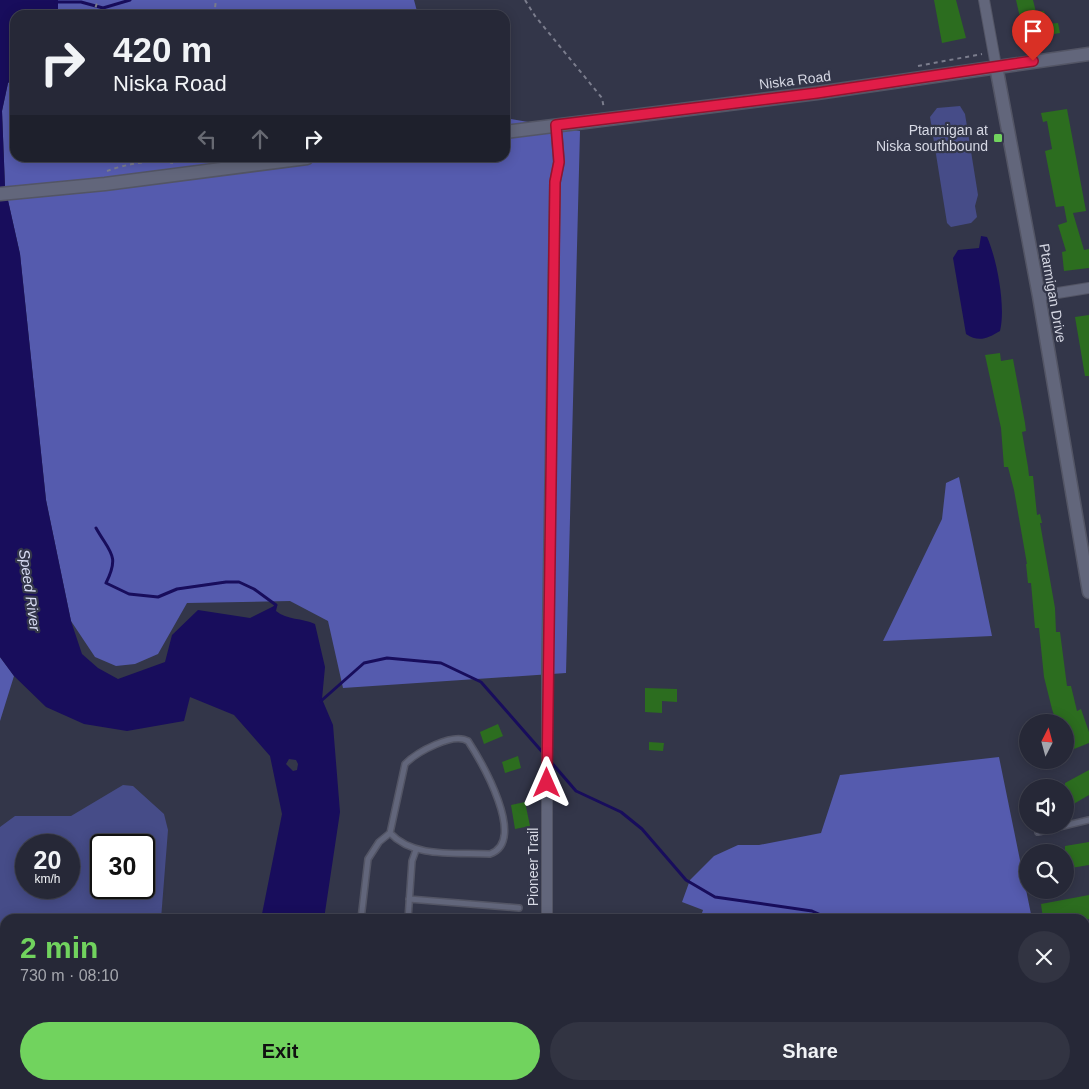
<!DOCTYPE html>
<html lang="en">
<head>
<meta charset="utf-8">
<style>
  :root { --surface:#262837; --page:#323442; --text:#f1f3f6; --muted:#a4a6ad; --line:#424452; --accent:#71d35e }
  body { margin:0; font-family:Arial,sans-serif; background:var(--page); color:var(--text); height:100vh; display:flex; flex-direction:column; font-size:19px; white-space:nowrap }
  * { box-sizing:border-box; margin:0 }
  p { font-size:16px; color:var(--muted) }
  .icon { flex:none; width:28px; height:28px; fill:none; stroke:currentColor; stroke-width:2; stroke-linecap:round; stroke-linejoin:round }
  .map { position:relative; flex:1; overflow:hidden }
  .side { position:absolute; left:0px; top:914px; width:1090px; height:176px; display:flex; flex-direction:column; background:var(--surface); border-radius:15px 15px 0 0; box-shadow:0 2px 12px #0003,0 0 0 1px var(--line) }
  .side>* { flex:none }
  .hud { position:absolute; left:10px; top:10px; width:500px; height:152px; border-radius:15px; box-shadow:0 2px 12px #0003,0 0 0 1px var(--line); background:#262837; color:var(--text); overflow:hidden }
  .needle { width:32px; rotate:6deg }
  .controls { position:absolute; left:1019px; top:714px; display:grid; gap:10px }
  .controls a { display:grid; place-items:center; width:55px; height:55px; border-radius:50%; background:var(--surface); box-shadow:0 2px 12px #0003,0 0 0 1px var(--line); font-size:25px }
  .speed { position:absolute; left:15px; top:834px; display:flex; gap:10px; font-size:25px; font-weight:700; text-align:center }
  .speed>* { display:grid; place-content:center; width:65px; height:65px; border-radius:50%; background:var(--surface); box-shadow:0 2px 12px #0003,0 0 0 1px var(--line); line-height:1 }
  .speed small { font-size:12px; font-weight:400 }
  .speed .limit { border:2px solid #111; border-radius:8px; background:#fff; color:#111 }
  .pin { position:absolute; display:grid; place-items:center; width:42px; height:42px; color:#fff; margin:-51px -21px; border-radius:50% 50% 50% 0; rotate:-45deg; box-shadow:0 0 5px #0007 }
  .pin .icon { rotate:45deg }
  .me { position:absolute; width:55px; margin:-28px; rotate:0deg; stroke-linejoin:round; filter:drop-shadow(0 0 4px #0008) }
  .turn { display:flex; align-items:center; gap:18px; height:105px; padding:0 20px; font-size:22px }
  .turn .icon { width:65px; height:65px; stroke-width:2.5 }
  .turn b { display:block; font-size:35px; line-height:42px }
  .lanes { display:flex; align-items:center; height:48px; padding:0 20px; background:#0003; justify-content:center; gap:25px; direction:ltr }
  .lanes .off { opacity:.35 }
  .round { display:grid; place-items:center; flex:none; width:52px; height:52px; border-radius:26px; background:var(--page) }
  .head { display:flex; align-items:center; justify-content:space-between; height:85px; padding:0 20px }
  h1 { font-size:30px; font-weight:600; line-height:38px; color:var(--accent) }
  .cta { display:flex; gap:10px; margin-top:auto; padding:10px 20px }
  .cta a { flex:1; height:58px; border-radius:30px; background:var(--accent); color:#111; font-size:20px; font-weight:600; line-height:58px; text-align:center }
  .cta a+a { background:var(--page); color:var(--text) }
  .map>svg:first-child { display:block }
  .green { fill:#464c88; fill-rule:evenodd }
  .forest { fill:#555bae }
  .water { fill:#180d5c; fill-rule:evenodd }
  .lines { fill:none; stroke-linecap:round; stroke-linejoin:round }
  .stream { stroke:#180d5c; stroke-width:3 }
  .building { fill:#2c6d1f }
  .service-casing { stroke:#535565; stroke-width:8 }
  .minor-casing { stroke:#535565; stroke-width:12 }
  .tertiary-casing { stroke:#535565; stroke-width:15 }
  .path { stroke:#7b7d8d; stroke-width:2; stroke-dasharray:4 4; stroke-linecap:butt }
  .service { stroke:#62667b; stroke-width:5 }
  .minor { stroke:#62667b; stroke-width:10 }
  .tertiary { stroke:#62667b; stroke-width:12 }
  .route-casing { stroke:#92132f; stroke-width:12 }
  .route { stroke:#e11d48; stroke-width:9 }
  .poi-dot { fill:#71d35e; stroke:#333649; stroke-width:2 }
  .labels { text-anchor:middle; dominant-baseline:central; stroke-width:4.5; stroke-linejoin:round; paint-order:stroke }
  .street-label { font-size:14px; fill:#d6d8e4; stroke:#333649 }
  .poi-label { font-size:14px; fill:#d6d8e4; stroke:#333649; text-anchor:end }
  .water-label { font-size:15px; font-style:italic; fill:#d8dcf3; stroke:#333649 }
</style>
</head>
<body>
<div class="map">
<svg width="1089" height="1089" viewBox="0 0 1089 1089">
  <rect width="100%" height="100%" fill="#333649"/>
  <!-- green -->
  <path class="green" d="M960,106L965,114L978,195L975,206L977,217L971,223L951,227L947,223L930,117L937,108Z
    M123,785L133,786L164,814L168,830L161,919H5V1085H163V1089H0V827L15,816H71ZM26,845H69V888H26ZM101,845H144V888H101Z
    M1089,1024V1072L1085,1049V1027Z"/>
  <!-- forest -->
  <path class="forest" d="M58,0H414L418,15H58Z
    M15,76V158H505V118L580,131L566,673L343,688L328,621L290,601L187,603L158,654L135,664L116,666L95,657L71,621L46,500L20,254L5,187L2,111L8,83Z
    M959,477L992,636L883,641L942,519L946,483Z
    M0,657L14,676L0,721Z
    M999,757L1032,919H700L703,910L682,902L690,880L714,856L738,845H759L821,833L840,775Z
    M1018,1085H1070L1071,1089H1022Z"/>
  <!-- water -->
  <path class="water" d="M0,0H58V15H15V76L8,83L2,111L5,187L20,254L46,500L71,621L82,654L98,668L118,679L165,662L172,635L198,610L250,618L276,605L277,606L276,611C287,620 302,618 315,624L325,667L322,699L333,725L340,812L324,919H261L282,814L270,756L234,715L190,697L184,721L127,731L84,724L46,707L14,676L0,657ZM289,759L296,760L298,764L297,770L293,771L286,764Z
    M981,236L987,237C997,259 1006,307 1000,331C988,338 979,343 966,334L953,258L958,250L979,248Z
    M249,1085H298V1089H249Z"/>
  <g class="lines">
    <!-- stream -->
    <path class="stream" d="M56,2H81L103,8L130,0
      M96,528C110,553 120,555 106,583L129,594L158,597L177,589L226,582H239L254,589L276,605L274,609
      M321,701L364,663L387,658L441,663L481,682L545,755
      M551,762L576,791L621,812L642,829L686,880L715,897L812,911L830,919"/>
  </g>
  <!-- building -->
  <path class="building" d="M934,0H956L966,38L942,43Z
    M1016,0H1033L1036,12L1044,11L1047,24L1058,23L1060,33L1030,38L1028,25L1022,26Z
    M1067,109L1086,211L1073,213L1084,250L1089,249V268L1064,271L1062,252L1066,251L1058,225L1067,222L1064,206L1056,207L1045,151L1052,149L1047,121L1043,122L1041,113Z
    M1089,315V376H1085L1075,317Z
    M1000,353L1001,361L1013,359L1025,423L1026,431L1022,432L1028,467L1029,476H1033L1037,515L1040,514L1042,523H1040L1055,608L1056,632H1060L1067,686H1071L1077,711L1081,709L1089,732V743L1074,749L1065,729V722H1056L1052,709L1044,677L1039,628H1035L1031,583H1028L1026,564H1027L1014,490L1008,467H1004L1001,428L985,355Z
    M645,688L677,689V702L662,701V713L645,712Z
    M498,724L503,736L484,744L480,732Z
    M649,742L664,743L663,751L649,750Z
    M518,756L521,768L505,773L502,762Z
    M1089,770V795L1065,809V783Z
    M525,802L530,826L515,829L511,805Z
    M1089,842V865L1065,869V846Z
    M1089,895V919H1043L1041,904Z"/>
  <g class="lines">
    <!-- service casing -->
    <g class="service-casing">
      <path id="service" d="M1038,832L1089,820
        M409,899L519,908
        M361,919L368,859L379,842L390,833L405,764C417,752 453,732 468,741C481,761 528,841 490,854C457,852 414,859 390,833
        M408,919L412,861L416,850
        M1085,939L1089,938
        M439,1085L445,1089
        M344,1089V1085
        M395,1089V1085
        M469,1089L474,1085"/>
    </g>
    <!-- minor casing -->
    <g class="minor-casing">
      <path id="minor" d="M984,0L996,66
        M1039,296L1089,288
        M547,919V669L555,182L559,162L556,125
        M545,1089V1085"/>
    </g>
    <!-- tertiary casing -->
    <g class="tertiary-casing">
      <path id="tertiary" d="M996,66L1039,296L1089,592
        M505,132L817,93L1089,54
        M0,194L105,184L307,158"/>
    </g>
    <!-- path -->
    <path class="path" d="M525,0L535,16L602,98L604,109
      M93,15L98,0
      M214,15L216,0
      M918,66L982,54
      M107,171C126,164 153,159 173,163"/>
    <!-- service -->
    <use href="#service" class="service"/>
    <!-- minor -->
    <use href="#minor" class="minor"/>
    <!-- tertiary -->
    <use href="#tertiary" class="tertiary"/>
  </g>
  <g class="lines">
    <!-- route casing -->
    <g class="route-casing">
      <path id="route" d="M547,783L555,182L559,162L556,125L817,93L1033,61"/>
    </g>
    <!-- route -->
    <use href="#route" class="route"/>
  </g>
  <!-- markers -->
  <rect class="poi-dot" x="993" y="133" width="10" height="10" rx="2.5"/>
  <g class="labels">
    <!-- street labels -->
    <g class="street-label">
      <text transform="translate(795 80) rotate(-7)">Niska Road</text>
      <text transform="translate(1053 293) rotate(80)">Ptarmigan Drive</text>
      <text transform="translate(533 867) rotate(-90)">Pioneer Trail</text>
    </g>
    <!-- poi labels -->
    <g class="poi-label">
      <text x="988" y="130">Ptarmigan at<tspan x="988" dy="16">Niska southbound</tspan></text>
    </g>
    <!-- water labels -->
    <g class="water-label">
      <text transform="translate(30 590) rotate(82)">Speed River</text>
    </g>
  </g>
</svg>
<div class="controls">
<a><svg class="needle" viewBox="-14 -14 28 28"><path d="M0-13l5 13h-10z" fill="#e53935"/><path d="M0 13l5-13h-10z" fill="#a4a6ad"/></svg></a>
<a><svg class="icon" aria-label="sound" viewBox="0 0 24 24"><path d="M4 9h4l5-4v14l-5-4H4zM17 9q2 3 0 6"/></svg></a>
<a><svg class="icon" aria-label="search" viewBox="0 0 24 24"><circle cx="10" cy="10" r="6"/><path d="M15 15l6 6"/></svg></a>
</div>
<div class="speed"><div>20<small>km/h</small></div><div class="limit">30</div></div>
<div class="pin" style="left:1033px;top:61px;background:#d93025"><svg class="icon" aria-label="arrive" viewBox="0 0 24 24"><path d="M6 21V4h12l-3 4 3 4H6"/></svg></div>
<svg class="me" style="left:547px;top:783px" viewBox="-20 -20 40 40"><path d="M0-17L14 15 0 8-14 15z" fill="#e11d48" stroke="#fff" stroke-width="4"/></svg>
<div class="hud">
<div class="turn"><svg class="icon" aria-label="right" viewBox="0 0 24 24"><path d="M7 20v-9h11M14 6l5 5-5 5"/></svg><div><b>420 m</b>Niska Road</div></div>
<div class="lanes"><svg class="icon off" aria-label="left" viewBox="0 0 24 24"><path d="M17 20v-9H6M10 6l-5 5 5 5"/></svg><svg class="icon off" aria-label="ahead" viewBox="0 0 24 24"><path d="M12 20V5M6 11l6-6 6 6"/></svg><svg class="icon" aria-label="right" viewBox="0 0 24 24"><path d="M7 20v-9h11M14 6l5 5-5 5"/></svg></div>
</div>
<section class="side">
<div class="head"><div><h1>2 min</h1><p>730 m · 08:10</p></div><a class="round"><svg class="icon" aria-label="close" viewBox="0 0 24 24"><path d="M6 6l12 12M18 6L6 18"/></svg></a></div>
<div class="cta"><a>Exit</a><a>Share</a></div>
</section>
</div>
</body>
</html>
